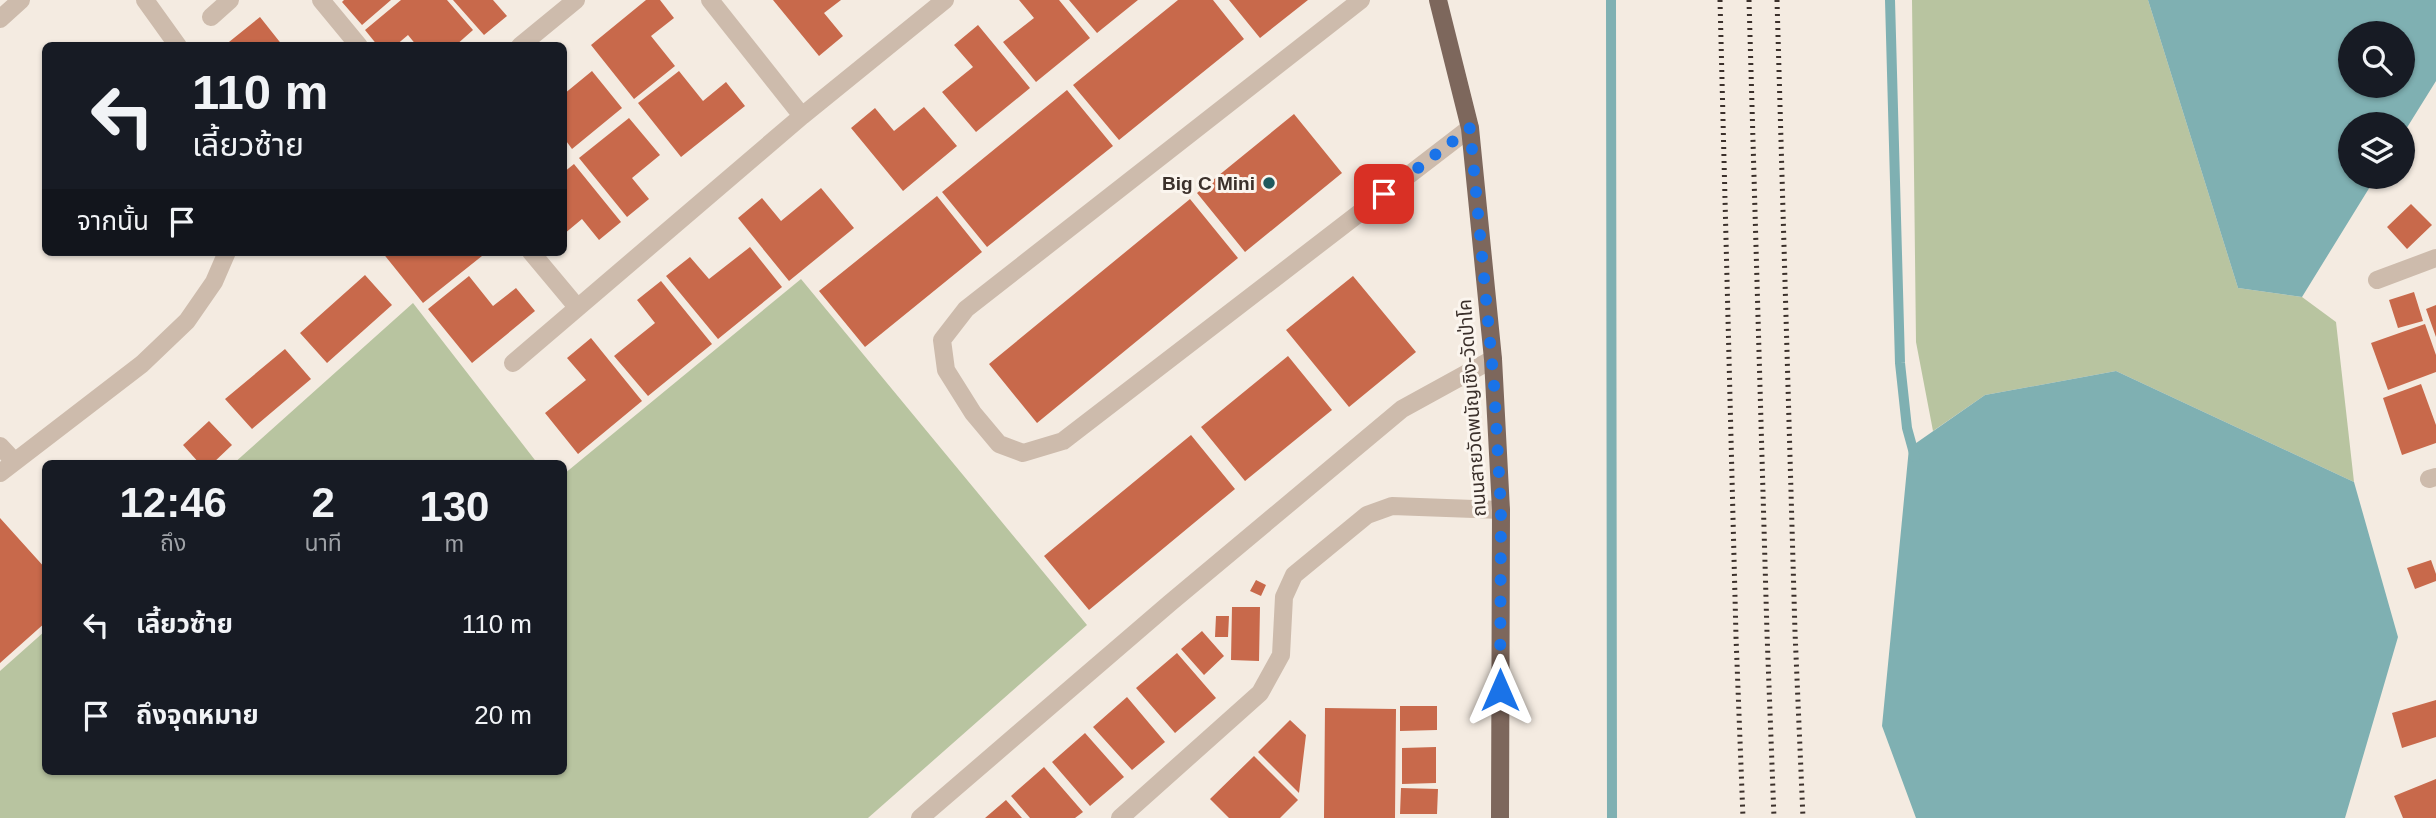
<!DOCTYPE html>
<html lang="th">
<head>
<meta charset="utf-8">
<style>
  :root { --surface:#171b24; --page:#20242c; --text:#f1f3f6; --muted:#9ea1a6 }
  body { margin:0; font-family:Arial,"Noto Sans Thai",sans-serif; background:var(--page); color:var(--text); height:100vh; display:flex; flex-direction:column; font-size:26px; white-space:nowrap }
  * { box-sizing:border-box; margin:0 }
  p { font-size:23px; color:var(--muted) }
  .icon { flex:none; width:38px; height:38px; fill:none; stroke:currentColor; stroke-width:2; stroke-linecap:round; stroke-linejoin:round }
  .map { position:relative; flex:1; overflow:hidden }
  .sheet { position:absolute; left:42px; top:460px; width:525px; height:315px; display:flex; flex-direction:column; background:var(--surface); border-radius:10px; box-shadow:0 2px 5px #0004 }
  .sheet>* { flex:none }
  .hud { position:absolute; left:42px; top:42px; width:525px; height:214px; border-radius:10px; box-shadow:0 2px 5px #0004; background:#171b24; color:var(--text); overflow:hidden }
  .tools { position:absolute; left:2338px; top:21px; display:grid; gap:14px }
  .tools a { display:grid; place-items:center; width:77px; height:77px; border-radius:50%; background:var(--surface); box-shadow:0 2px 5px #0004; font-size:35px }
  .pin { position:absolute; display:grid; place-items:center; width:60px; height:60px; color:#fff; margin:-30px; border-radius:14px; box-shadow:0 4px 10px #0006 }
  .me { position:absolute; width:77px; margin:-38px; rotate:0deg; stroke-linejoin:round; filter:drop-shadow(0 0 5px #0008) }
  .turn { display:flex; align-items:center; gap:24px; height:147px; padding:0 35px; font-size:32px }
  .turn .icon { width:91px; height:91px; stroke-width:2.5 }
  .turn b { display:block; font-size:49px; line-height:60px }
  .then { display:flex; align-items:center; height:66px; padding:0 35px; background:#0003; gap:14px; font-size:26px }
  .eta { display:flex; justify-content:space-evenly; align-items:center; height:119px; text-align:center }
  .eta b { font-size:42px; font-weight:800; line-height:49px }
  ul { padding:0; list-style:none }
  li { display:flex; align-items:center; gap:21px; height:91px; padding:0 35px }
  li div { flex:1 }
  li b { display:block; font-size:26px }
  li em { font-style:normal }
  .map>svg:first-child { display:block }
  .green { fill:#b8c4a0 }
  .water { fill:#7fb0b2; fill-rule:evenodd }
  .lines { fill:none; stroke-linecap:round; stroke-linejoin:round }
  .stream { stroke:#7fb0b2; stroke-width:10 }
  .building { fill:#c8694b }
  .minor { stroke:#cdbbac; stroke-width:18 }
  .major { stroke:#7d675c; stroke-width:18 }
  .rail { stroke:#3b302b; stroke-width:5; stroke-dasharray:2 5; stroke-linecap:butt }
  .route { stroke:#1a73e8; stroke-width:12; stroke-dasharray:0 21.6 }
  .poi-dot { fill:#1f5a5e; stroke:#fbf5ee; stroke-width:2.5 }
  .labels { text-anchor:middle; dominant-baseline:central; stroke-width:6; stroke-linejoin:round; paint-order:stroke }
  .poi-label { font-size:19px; font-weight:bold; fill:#3b302b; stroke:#fbf5ee; text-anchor:end }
  .street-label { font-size:19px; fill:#3b302b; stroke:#fbf5ee }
</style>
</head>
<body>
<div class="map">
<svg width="2436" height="818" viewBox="0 0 2436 818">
  <rect width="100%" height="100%" fill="#f4ebe1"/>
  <!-- green -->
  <path class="green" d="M1912,0H2148L2238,288L2302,297L2336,322L2354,482L2116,371L1985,395L1933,431L1916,342Z
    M801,279L1087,625L868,818H0V671L45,631L46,772H564V474Z
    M413,303L538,464H233Z"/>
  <!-- water -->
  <path class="water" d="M2148,0H2436V81L2403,134V124H2350V177H2376L2302,297L2238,288ZM2350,33H2403V86H2350Z
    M2116,371L2354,482L2398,637L2345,818H1916L1882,726L1909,448L1985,395Z"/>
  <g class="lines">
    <!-- stream -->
    <path class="stream" d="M1611,0L1612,818
      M1890,0L1900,363L1907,428L1915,457"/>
  </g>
  <!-- building -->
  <path class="building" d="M344,0H391L362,25L342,2Z
    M401,0H447L473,30L455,46H417L408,35L395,46H378L365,30Z
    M453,0H493L507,16L484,35Z
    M646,0H660L674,18L651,36L675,66L634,99L591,45Z
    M773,0H841L824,13L843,36L819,56Z
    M1019,0H1059L1090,38L1036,82L1003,42L1034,18Z
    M1069,0H1138L1097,33Z
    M1178,0H1213L1244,39L1119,140L1073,85Z
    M1229,0H1308L1260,38Z
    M260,17L283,46H224Z
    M978,25L1030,88L976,132L942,92L973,67L954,45Z
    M592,71L622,108L572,149L564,138V94Z
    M679,71L703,101L726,82L745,106L681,157L638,103Z
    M1067,90L1113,146L987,247L942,192Z
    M924,107L957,146L903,191L851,128L875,108L894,131Z
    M1294,114L1342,173L1245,252L1197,193Z
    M629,118L660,155L632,178L649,199L627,217L579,158Z
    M574,164L621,222L599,240L582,219L564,234V172Z
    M821,188L854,228L789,281L738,218L762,198L781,221Z
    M937,196L982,252L865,347L819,291Z
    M1190,199L1238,258L1037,423L989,364Z
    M2411,204L2432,225L2407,249L2387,227Z
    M750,247L782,287L718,339L666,276L690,257L709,279Z
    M382,252H487L423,303Z
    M365,275L392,305L327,363L300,333Z
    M469,276L493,306L516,288L535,311L472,363L428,309Z
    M1353,276L1416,352L1349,407L1286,330Z
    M661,281L712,344L648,396L614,356L655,323L637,300Z
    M2414,292L2423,321L2398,328L2389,300Z
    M2436,305V337L2426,309Z
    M2425,324L2436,355V372L2388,390L2371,343Z
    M591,338L642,401L578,454L545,413L586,380L567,358Z
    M285,349L311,379L252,429L225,399Z
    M1288,356L1332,410L1245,481L1201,427Z
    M2421,384L2436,425V443L2402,455L2383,398Z
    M209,421L232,445L212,464H200L183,445Z
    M1191,435L1235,489L1089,610L1044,556Z
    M0,518L46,569V622L0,663Z
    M2431,560L2436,574V581L2415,589L2407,568Z
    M1256,580L1266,585L1261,596L1250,591Z
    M1232,607H1260L1259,661L1231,660Z
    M1216,616H1229L1228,637H1215Z
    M1202,631L1224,656L1204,675L1181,649Z
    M1177,653L1216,698L1175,733L1136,688Z
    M1127,697L1165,742L1132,770L1093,727Z
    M2436,700V737L2402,748L2392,713Z
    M1400,706H1437V730L1400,731Z
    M1325,708L1396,709L1395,818H1324Z
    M1290,720L1306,735L1299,793L1258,752Z
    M1085,733L1124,777L1090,806L1052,762Z
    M1436,747V783L1402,784V748Z
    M1254,756L1298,800L1280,818H1229L1210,799Z
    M1044,767L1083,812L1075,818H1030L1011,796Z
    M2436,779V818H2403L2394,796Z
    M1401,788L1438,789L1437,814H1400Z
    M1006,800L1022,818H985Z"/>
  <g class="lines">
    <!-- minor -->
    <path class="minor" d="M145,0L178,46
      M321,0L359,46
      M710,0L802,116
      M1361,0L966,309L942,340L946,370L973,413L999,444L1023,453L1063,441L1470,128
      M211,17L230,0
      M0,19L21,0
      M520,46L576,0
      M531,252L577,307
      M2377,280L2436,258
      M513,363L802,116L945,0
      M0,446L14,461
      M0,473L142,364L187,321L214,282L227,252
      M2429,479L2436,477
      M920,818L1170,603L1402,409L1493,359
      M1120,818L1260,693L1281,655L1284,597L1294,575L1367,515L1392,506L1501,510"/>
    <!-- major -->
    <path class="major" d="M1438,0L1470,128L1493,359L1501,510L1500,818"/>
    <!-- rail -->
    <path class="rail" d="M1720,0L1736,637L1743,818
      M1749,0L1767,633L1774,818
      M1777,0L1795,632L1803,818"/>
  </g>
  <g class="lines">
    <!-- route -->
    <path class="route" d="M1384,194L1470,128L1494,384L1501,510L1500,690"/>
  </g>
  <!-- markers -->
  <circle class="poi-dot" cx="1269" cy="183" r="7"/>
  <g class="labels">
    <!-- poi labels -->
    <g class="poi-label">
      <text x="1255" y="183">Big C Mini</text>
    </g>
    <!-- street labels -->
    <g class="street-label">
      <text transform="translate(1472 408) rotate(-94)">ถนนสายวัดพนัญเชิง-วัดป่าโค</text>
    </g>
  </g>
</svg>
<div class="tools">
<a><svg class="icon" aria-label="search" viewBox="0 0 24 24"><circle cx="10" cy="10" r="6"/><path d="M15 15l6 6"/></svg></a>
<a><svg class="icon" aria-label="layers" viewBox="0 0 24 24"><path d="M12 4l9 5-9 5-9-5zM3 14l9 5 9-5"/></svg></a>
</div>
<div class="pin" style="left:1384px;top:194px;background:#d93025"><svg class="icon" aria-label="arrive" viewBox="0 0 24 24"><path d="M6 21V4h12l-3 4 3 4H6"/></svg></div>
<svg class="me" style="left:1500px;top:690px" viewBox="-20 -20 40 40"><path d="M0-17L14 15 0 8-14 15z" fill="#1a73e8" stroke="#fff" stroke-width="4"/></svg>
<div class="hud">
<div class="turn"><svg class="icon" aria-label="left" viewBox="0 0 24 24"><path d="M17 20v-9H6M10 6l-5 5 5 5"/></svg><div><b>110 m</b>เลี้ยวซ้าย</div></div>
<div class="then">จากนั้น<svg class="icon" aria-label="arrive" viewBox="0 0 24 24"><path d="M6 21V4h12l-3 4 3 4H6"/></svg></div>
</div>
<section class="sheet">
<div class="eta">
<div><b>12:46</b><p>ถึง</p></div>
<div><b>2</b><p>นาที</p></div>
<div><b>130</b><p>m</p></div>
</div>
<ul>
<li><svg class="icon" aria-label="left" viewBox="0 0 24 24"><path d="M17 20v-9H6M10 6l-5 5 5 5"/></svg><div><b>เลี้ยวซ้าย</b></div><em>110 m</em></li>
<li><svg class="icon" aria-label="arrive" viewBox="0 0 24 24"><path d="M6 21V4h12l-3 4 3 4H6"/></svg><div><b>ถึงจุดหมาย</b></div><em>20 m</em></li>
</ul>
</section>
</div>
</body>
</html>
